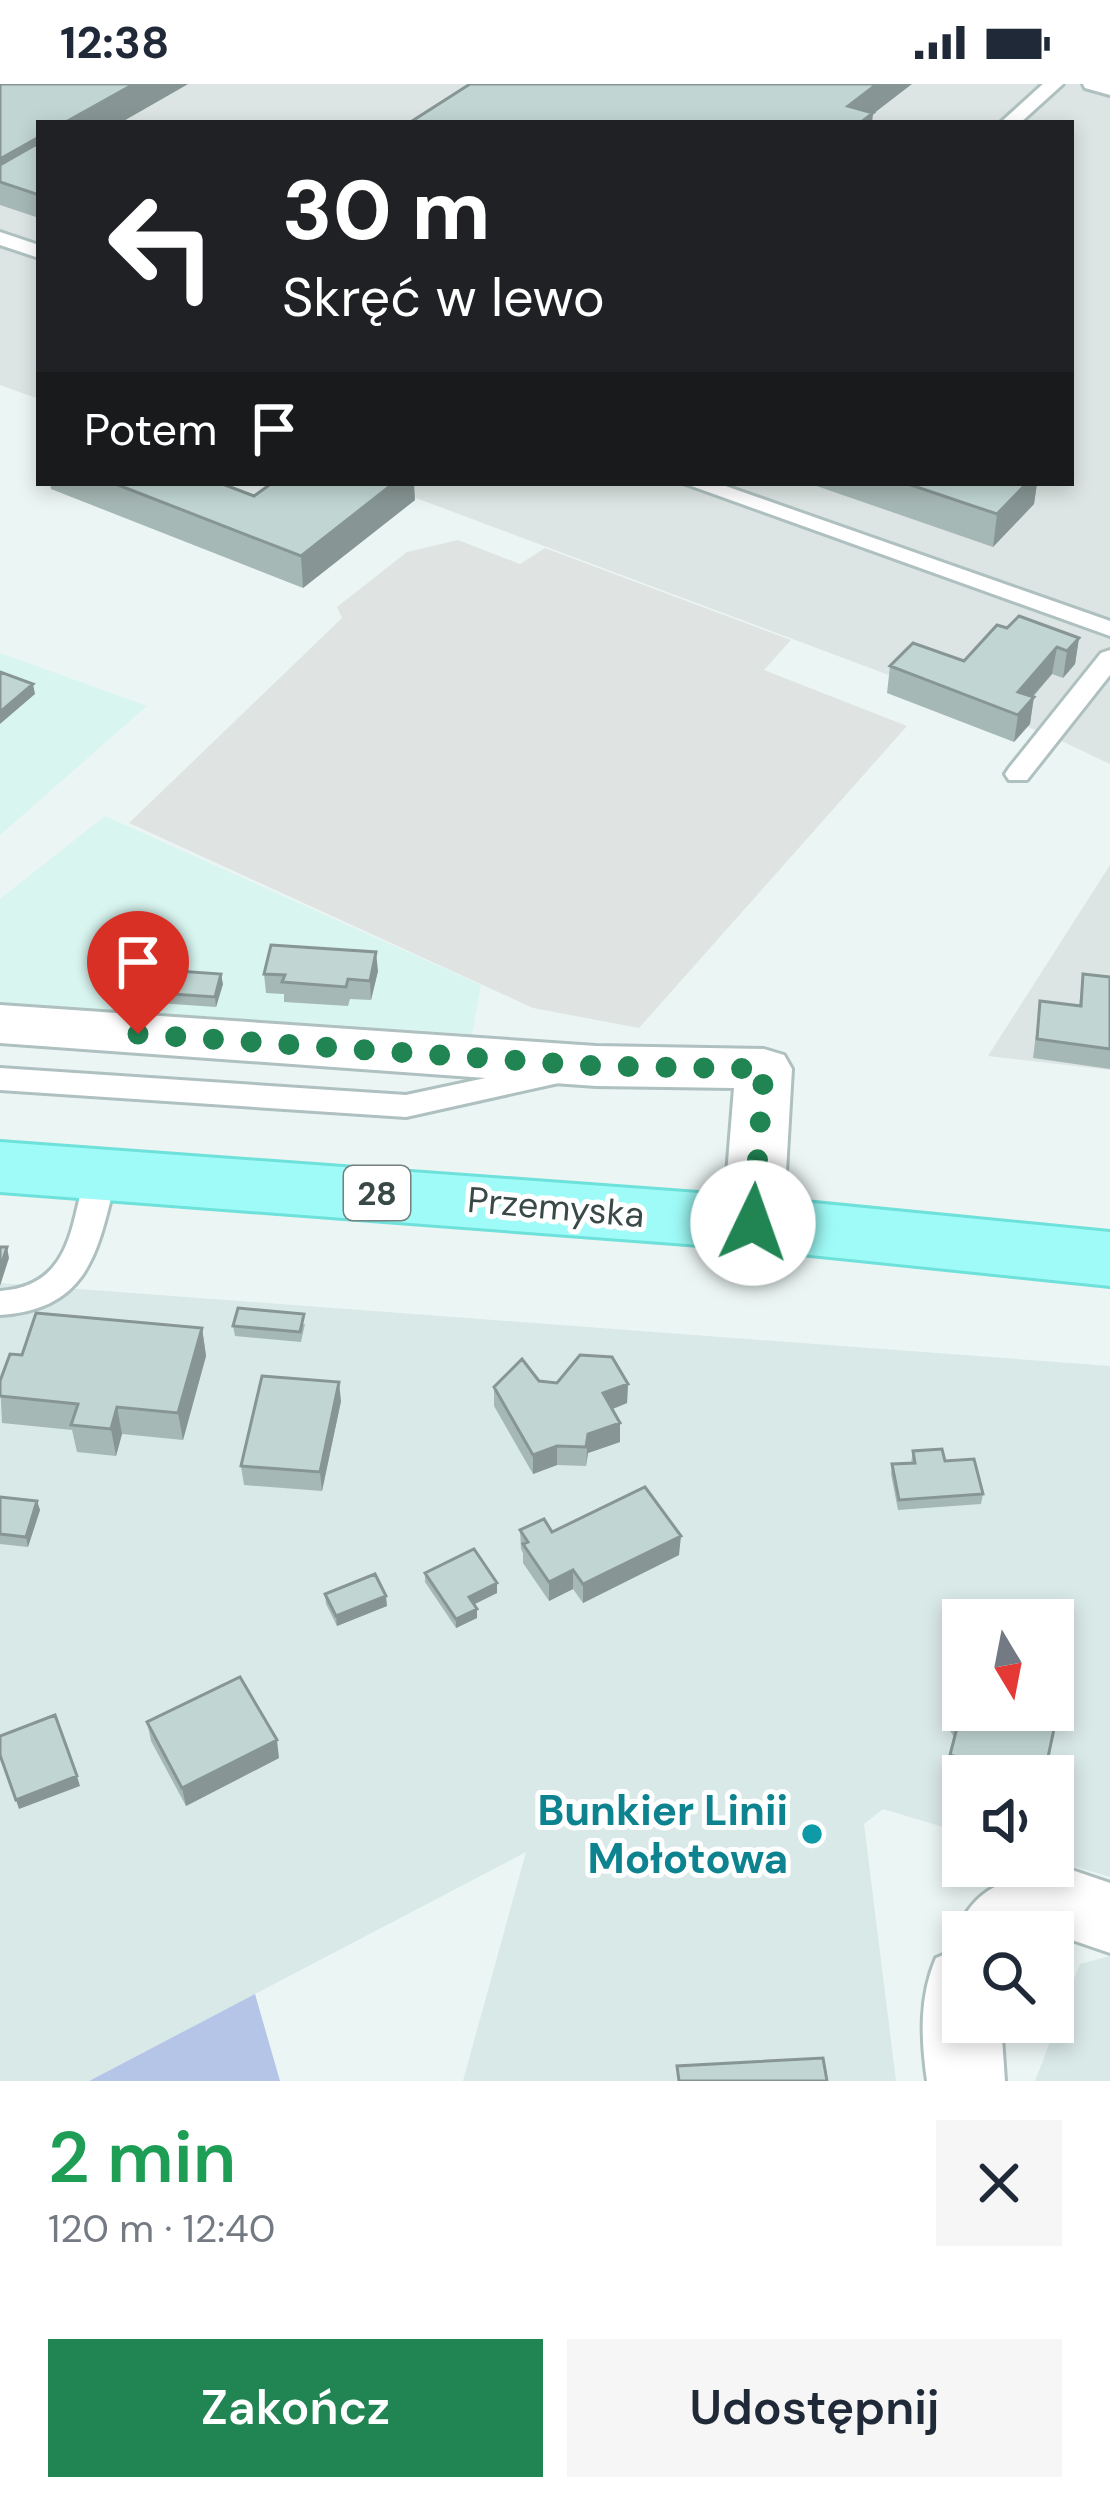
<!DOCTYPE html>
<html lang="pl">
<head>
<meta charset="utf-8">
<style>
  :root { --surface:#fff; --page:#f6f6f7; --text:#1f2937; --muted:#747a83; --accent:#218453 }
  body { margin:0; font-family:"DM Sans",sans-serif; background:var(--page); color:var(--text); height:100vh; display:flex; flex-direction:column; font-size:45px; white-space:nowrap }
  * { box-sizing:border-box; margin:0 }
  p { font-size:39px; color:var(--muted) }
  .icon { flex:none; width:66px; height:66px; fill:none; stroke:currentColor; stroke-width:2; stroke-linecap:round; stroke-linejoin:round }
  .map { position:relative; height:1997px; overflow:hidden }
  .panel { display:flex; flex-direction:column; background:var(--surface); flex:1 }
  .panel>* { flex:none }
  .top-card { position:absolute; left:36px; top:36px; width:1038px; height:366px; border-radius:0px; box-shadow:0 6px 18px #0003; background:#202124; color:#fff; overflow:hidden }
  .needle { width:78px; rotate:170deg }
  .fabs { position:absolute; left:942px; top:1515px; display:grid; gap:24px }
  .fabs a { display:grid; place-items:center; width:132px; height:132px; border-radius:0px; background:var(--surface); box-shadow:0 6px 18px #0003; font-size:60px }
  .pin { position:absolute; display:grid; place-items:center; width:102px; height:102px; color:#fff; margin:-123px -51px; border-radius:50% 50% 50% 0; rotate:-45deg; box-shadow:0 0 12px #0007 }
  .pin .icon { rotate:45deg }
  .me { position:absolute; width:132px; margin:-66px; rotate:3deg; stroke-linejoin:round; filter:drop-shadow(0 0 9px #0008) }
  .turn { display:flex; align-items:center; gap:42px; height:252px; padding:0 48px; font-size:54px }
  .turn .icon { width:156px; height:156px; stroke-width:2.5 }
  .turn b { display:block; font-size:84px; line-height:102px }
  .then { display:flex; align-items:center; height:114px; padding:0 48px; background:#0003; gap:24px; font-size:45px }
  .round { display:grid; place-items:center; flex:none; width:126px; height:126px; border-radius:0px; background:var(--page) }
  .head { display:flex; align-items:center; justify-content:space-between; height:204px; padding:0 48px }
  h1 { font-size:72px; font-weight:600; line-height:90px; color:#1e9e55 }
  .button { display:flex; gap:24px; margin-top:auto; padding:24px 48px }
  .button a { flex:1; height:138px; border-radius:0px; background:var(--accent); color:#fff; font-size:48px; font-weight:600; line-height:138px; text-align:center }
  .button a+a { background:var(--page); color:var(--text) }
  .status { display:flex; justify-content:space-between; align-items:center; height:84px; padding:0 60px; background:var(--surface); direction:ltr }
  .status svg { height:33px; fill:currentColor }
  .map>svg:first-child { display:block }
  .residential { fill:#d9e9e8; fill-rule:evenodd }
  .commercial { fill:#d8f5f0 }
  .industrial { fill:#dce5e3 }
  .green { fill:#b5c5e8 }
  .parking { fill:#dfe4e3 }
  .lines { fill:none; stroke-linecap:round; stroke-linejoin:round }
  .service-casing { stroke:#aec0bf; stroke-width:6 }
  .minor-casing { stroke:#aec0bf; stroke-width:6 }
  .primary-casing { stroke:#6de1da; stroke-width:6 }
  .service { fill:#fff; fill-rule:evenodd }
  .minor { fill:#fff; fill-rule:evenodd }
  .primary { fill:#9efbf7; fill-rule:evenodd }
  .wall { fill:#a6b8b5 }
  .shaded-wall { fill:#879694 }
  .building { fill:#c1d6d3; stroke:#879694; stroke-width:3 }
  .route { stroke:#218453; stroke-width:21; stroke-dasharray:0 37.8 }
  .culture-dot { fill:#0f9aa8; stroke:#fff; stroke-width:4.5 }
  .labels { text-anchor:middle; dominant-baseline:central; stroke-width:10; stroke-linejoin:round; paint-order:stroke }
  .shield { fill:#fff; stroke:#74807e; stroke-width:3 }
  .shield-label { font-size:33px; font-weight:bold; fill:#394947 }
  .street-label { font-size:36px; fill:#394947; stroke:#fff }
  .near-culture-label { font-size:42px; font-weight:bold; fill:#0d838f; stroke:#fff; text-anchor:end }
</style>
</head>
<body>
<div class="status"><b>12:38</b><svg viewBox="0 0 49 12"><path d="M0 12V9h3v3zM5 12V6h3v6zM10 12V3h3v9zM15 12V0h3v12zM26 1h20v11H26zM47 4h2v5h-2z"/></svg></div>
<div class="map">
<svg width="1110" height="1997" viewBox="0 0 1110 1997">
  <rect width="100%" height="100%" fill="#ebf5f4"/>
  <!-- residential -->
  <path class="residential" d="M0,1199L1110,1282V1793L1053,1776V1692H963V1749L883,1725L864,1740L896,1997H463L526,1768L89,1997H0ZM963,1536H1053V1626H963Z
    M1110,1872V1997H1035L1080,1880Z"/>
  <!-- commercial -->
  <path class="commercial" d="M0,569L147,622L0,751Z
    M105,732L481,901L472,950L0,919V815Z"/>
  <!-- industrial -->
  <path class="industrial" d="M0,0H1110V680L1049,651L376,399H1071V39H39V315L0,301Z
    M1110,781V986L988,972Z"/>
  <!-- green -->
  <path class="green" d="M255,1910L280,1997H89Z"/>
  <!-- parking -->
  <path class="parking" d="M458,456L520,480L545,464L791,556L764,586L907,642L639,944L533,924L129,739L342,534L337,523L407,468Z"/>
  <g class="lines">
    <!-- service casing -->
    <g class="service-casing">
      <path id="service" d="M1043,0H1063L1020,39H1000Z
        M1083,0H1110V11L1085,4Z
        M0,148L39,161V174L0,161Z
        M683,399H717L1110,537V552Z
        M1110,566V591L1027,696H1009L1005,690L1009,684L1101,569Z
        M561,978L572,982L576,989L572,996L406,1033L0,1006V984L406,1011Z
        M101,1079L112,1082L117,1090C98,1165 91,1225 0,1231V1207C69,1202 71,1146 85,1090L90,1082Z"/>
    </g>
    <!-- minor casing -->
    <g class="minor-casing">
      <path id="minor" d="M0,921L596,962L764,965L784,971L792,985L783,1139L774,1155L753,1161L732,1155L723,1139L734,1004L596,1002L0,959Z
        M1069,1785L1110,1799V1869L1069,1855L1053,1859V1848H963V1938H1001L1005,1997H927C921,1955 919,1913 936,1874L963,1863L956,1848C981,1792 1015,1797 1069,1785Z"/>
    </g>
    <!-- primary casing -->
    <g class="primary-casing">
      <path id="primary" d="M0,1058L753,1113L1110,1148V1202L753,1165L0,1108Z"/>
    </g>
    <!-- service -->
    <use href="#service" class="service"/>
    <!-- minor -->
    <use href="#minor" class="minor"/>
    <!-- primary -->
    <use href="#primary" class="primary"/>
  </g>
  <!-- wall -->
  <path class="wall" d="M0,0H188L120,39H39V134L0,121Z
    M50,399H220L254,412L415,416L303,504L51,405Z
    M808,399H1037L1034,420L993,463Z
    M1007,544L1079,554L1075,580L1063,594L1052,590L1033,613L1030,640L1014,658L887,609L890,582L964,577Z
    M378,887L371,916L350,915L348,922L284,918V910L266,909L264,890Z
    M1083,890L1110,893V985L1033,974L1040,917L1079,922Z
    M223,900L216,923L115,916L114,906Z
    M305,1240L301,1258L235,1252L233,1242Z
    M202,1244L206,1272L183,1356L122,1350L116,1372L77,1368L72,1346L2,1339L0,1297Z
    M539,1297L557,1299L628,1300L627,1319L612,1325L620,1358L588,1369L586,1382L557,1381L533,1390L494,1322V1303Z
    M341,1317L322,1407L244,1401L241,1382Z
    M913,1367L945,1377L983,1410L981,1420L898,1426L891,1390L892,1380L911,1379Z
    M0,1413L37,1417L40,1426L28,1463L0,1460Z
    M520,1446L552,1448L679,1471L583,1519L573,1505L549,1517L523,1479V1469L521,1465Z
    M425,1489L497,1499V1509L474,1520L477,1534L456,1544L425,1498Z
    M325,1510L387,1522L337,1542L326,1520Z
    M954,1615L1044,1692L982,1691L963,1692V1694L946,1689L955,1654L948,1644Z
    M147,1638L279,1674L186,1722L151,1657Z"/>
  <!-- shaded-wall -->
  <path class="shaded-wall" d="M134,0H188L120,39H64Z
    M877,0H912L873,30L872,39H846L848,22Z
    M39,53V85L0,98V75Z
    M394,399H414L415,416L303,504L301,472Z
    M1027,399H1037L1034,420L993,463L997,430Z
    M1079,554L1075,580L1063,594L1067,567Z
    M1057,563L1052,590L1017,630L1018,608Z
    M33,600L35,610L0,640V628Z
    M1034,613L1030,640L1014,658L1018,631Z
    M376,868L378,887L371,916L370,897Z
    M221,890L223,900L216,923L215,913Z
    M7,1163L9,1174L0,1202V1185Z
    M202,1244L206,1272L183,1356L178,1329Z
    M339,1298L341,1317L322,1407L320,1388Z
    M628,1300L627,1319L603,1329V1309Z
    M117,1323L122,1350L116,1372L111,1345Z
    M620,1339V1358L588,1369L586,1382L588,1350Z
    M557,1362V1381L533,1390V1371Z
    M37,1417L40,1426L28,1463L26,1453Z
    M681,1452L679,1471L583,1519V1500Z
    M573,1486V1505L549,1517V1498Z
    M497,1499V1509L469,1523V1513Z
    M386,1512L387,1522L337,1542L336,1532Z
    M477,1525V1534L456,1544V1535Z
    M277,1656L279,1674L186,1722L182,1704Z
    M77,1692L80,1702L19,1725L16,1716Z"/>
  <!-- building -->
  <path class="building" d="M0,0H134L64,39H39V53L0,75Z
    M470,0H877L848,22L873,29L860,39H409Z
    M35,61L39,62V111L0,98V81Z
    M113,399H220L254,412L272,399H394L301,472Z
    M905,399H1027L997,430Z
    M1019,532L1079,554L1067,567L1057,563L1018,608L1034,613L1018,631L890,582L913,559L964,577L997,541L1007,544Z
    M0,588L33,600L0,628Z
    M271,861L376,868L370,897L348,895L346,903L282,898L285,891L264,890Z
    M121,883L221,890L215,913L114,906Z
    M1083,890L1110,893V965L1037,955L1040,917L1081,922Z
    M0,1163H7L0,1185Z
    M238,1224L304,1230L300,1248L233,1242Z
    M36,1229L202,1244L178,1329L117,1323L111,1345L71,1341L78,1320L0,1312V1297L10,1270L22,1271Z
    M580,1271L612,1273L628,1300L603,1309L620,1339L588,1350L586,1363L557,1362L533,1371L494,1303L522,1275L539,1297L557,1299Z
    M262,1292L339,1298L320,1388L241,1382Z
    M942,1365L945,1377L974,1375L983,1410L899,1416L892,1380L915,1379L913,1367Z
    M645,1403L681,1452L583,1500L573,1486L549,1498L523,1460L528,1458L520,1446L544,1435L552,1448Z
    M0,1413L37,1417L26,1453L0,1450Z
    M474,1465L497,1499L469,1513L477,1525L456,1535L425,1489Z
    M375,1490L386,1512L336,1532L325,1510Z
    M240,1593L277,1656L182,1704L147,1638Z
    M1053,1609L1061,1612L1044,1692H1026L1010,1688L1012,1681L985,1673L984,1681L950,1671L959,1636L952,1625L954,1615L963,1610V1626H1053Z
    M55,1631L77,1692L16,1716L0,1671V1652Z
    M823,1974L827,1997H679L677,1982Z"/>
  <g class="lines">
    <!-- route -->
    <path class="route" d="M138,950L596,982L764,985L753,1139"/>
  </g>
  <!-- markers -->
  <circle class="culture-dot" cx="812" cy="1750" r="12"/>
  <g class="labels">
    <!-- shield labels -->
    <rect class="shield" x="344" y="1082" width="66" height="54" rx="9"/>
    <g class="shield-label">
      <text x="377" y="1109">28</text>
    </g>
    <!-- street labels -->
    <g class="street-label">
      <text transform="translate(556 1123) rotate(5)">Przemyska</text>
    </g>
    <!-- near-culture labels -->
    <g class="near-culture-label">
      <text x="788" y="1726">Bunkier Linii<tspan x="788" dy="48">Mołotowa</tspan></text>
    </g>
  </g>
</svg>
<div class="fabs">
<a><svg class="needle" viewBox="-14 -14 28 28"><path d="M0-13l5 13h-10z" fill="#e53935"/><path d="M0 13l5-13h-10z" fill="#747a83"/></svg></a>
<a><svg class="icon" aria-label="sound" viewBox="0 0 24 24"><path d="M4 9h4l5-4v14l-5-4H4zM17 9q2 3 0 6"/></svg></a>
<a><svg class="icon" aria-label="search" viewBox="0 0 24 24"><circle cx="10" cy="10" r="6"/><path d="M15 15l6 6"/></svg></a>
</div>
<div class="pin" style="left:138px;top:950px;background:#d93025"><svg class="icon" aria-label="arrive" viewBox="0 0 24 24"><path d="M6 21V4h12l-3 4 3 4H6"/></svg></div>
<svg class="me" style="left:753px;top:1139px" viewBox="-20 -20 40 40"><circle r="19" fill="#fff"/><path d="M0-13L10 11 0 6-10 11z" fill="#218453"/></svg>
<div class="top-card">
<div class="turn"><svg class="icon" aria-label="left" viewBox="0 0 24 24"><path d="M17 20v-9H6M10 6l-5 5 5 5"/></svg><div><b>30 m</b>Skręć w lewo</div></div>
<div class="then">Potem<svg class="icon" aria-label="arrive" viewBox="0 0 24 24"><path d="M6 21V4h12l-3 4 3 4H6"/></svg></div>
</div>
</div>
<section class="panel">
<div class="head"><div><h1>2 min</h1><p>120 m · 12:40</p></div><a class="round"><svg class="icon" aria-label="close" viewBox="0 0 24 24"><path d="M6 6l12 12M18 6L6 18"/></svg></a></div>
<div class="button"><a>Zakończ</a><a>Udostępnij</a></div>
</section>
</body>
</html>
